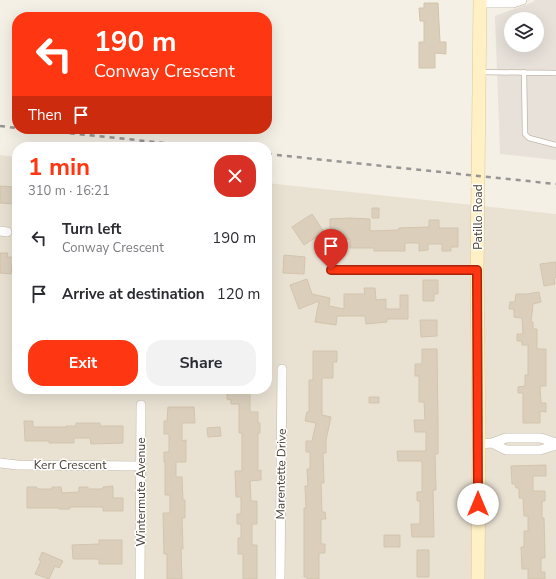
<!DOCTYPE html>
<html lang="en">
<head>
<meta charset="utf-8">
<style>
  :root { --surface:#fff; --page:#f2f2f3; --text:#2b2b33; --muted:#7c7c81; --accent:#ff3612 }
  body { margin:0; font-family:"Nunito Sans",sans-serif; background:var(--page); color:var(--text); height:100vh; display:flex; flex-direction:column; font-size:15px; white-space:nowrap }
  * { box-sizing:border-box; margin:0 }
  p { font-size:13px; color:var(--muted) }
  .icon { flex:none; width:22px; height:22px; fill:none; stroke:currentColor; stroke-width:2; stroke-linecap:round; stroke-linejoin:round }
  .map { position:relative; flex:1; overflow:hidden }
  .details { position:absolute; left:12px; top:142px; width:260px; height:252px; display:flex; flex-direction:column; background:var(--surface); border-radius:16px; box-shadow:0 4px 16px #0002 }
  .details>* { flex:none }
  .banner { position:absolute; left:12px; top:12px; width:260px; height:122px; border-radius:16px; box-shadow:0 4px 16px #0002; background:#ff3612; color:#fff; overflow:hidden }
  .controls { position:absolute; left:504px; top:12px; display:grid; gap:8px }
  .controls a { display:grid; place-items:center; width:40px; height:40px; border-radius:50%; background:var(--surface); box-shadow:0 4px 16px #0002; font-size:20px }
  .pin { position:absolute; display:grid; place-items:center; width:34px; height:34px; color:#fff; margin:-41px -17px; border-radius:50% 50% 50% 0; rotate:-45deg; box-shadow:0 0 4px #0007 }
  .pin .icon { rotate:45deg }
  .me { position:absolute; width:44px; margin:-22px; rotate:0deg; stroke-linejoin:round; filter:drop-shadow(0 0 3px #0008) }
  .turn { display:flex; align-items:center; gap:14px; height:84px; padding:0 16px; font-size:18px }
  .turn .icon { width:52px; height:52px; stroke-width:2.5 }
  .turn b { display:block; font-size:28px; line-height:34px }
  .then { display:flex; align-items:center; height:38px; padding:0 16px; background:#0003; gap:8px; font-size:15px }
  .round { display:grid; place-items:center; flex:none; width:42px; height:42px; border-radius:16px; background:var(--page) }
  .summary { display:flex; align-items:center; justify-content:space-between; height:68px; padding:0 16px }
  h1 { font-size:24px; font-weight:700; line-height:30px; color:var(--accent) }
  .primary-button { display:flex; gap:8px; margin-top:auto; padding:8px 16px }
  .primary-button a { flex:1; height:46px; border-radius:16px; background:var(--accent); color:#fff; font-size:16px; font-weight:700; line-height:46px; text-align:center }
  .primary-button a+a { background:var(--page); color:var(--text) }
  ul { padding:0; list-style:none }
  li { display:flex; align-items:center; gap:12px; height:56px; padding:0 16px }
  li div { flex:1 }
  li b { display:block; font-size:15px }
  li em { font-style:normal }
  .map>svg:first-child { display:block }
  .residential { fill:#e9e2d3 }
  .industrial { fill:#e7e1da; fill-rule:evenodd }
  .building { fill:#dbcfbc; stroke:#d3c4ac }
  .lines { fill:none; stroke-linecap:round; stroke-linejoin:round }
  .lane-casing { stroke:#c1b8a7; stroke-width:6 }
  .street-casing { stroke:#c1b8a7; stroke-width:10 }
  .secondary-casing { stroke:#ddc992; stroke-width:14 }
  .lane { stroke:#fff; stroke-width:4.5 }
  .street { stroke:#fff; stroke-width:9 }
  .secondary { stroke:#fff1c5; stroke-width:13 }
  .rail { stroke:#969696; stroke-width:2.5; stroke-dasharray:5 5; stroke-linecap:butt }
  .route-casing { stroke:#a6230c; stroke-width:10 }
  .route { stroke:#ff3612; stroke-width:7 }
  .labels { text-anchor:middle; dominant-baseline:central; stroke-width:3; stroke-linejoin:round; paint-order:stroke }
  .street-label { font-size:12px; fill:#484034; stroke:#fff }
</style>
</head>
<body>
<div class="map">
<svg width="556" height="579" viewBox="0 0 556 579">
  <rect width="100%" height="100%" fill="#f5f0e5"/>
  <!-- residential -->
  <path class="residential" d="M0,155L17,157V389H267V183L556,214V579H0Z"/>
  <!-- industrial -->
  <path class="industrial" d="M535,0H556V160L500,154L495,16L533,2ZM511,19H537V45H511Z"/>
  <!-- building -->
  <path class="building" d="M424,3H438L440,42H446V54L435,53V68H419V42H424V21H420L419,8H424Z
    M0,186L16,187L15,204L0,203Z
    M372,208H379V218H372Z
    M312,214L324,232L304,245L292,227Z
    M350,218L370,219V231L399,230V228L429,227V220H439V228H458V247H451V251H442V244H428V250L419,251V243H405V251H374V248H350V239L330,240V219Z
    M0,253H8L7,257H13L11,274L0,273Z
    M284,255L305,257L304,274L283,273Z
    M556,262V277L554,278L555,284L544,286L540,264Z
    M307,279L312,294L330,298L329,306L344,309V294H365L364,288H375L376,300L386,299V309H400V295H408V319H387V322L366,324L365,316H337L336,325L315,322L319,301L299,309L290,285Z
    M423,280H438V294H434V301H423Z
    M539,292L541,302L533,304L531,322H533V329H537V349H546V386H540L541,403H546V412L540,411V423H523V393H518V387L525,386V375H528V345H522V341H517V334H523L522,318L514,317V309H509L510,302H515L516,294H527Z
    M420,320H437V336L421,337Z
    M422,349H437L438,421V454H435L436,490H433L434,537H412L411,524H420V501H417V492H422V461H398L397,451H426V432H415L414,420H425L424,402H419V376H415V364H422Z
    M313,351H337V362H333V378H322V415L331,417L326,440V453H323L324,483H321L322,512H325L326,519H321V544H325V553H319V579H307V577H304V508H306L305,486H308L307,469H310V452H306V441H312L316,423L305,421L307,412H309V380H313Z
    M232,389H250V412H258V423H260V433H258V471L261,470V480L250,481L251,501H257V524H252V545H257V579H243V554H238V538H241V524H237V514H241V497H236L235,471H242V433H239V404H231V400L227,399V392H232Z
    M369,397H379V403H369Z
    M168,407H194L195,423H182V441L186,440V462H176V477H182L183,500H185V518H182L183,549H181L182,579H167V554H164L163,513H170V495H165V462H164V452H169V434H164V421H167Z
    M24,421H33V427H66V426H76V423H100V426H123V443L91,444L90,438H74V443H49V441H25Z
    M220,427L221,436L208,437L207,428Z
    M546,465V476H533V491H545V501H542V518H544L545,558H541V572H545V579H528V569H522L521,547H524V531H528V516H524L523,498H519V488H516L515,484H512L511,466Z
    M113,486V498H123V511H103V507H70V509H59V508H27V487H37V489H52V487H61L62,493L79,492V487H88V489H103V487Z
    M384,535H400V547H384Z
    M99,540H122V564H99V559H73L72,545L99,544Z
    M417,550H429V577H417Z
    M42,552L63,561L59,568L55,566L49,579L35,574L41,561L39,560Z"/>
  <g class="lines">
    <!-- lane casing -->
    <g class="lane-casing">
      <path id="lane" d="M480,72L556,73
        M524,72L525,134L529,138L556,145"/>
    </g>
    <!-- street casing -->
    <g class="street-casing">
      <path id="street" d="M480,3H513L522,0
        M0,231L7,232
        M331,270H477
        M492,443L506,450H540L556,445
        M479,444L492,443L506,438H541L556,443
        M0,463L17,465L140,466
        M140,579L141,405
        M280,579L282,369"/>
    </g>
    <!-- secondary casing -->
    <g class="secondary-casing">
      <path id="secondary" d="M478,579L479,444L477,270L480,0"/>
    </g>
    <!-- lane -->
    <use href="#lane" class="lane"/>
    <!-- street -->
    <use href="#street" class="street"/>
    <!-- secondary -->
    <use href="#secondary" class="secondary"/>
    <!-- rail -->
    <path class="rail" d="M0,126L17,128
      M30,129L203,147
      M267,154L556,184"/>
  </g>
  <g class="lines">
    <!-- route casing -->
    <g class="route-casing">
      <path id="route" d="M331,270H477L478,504"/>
    </g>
    <!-- route -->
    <use href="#route" class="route"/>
  </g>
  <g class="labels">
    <!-- street labels -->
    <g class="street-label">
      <text transform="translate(478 217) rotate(-90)">Patillo Road</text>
      <text x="70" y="465">Kerr Crescent</text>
      <text transform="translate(281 474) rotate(-89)">Marentette Drive</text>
      <text transform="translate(141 492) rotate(-90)">Wintermute Avenue</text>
    </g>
  </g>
</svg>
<div class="controls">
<a><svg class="icon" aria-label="layers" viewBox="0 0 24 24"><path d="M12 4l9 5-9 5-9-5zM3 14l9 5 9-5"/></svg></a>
</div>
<div class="pin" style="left:331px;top:270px;background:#d93025"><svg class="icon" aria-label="arrive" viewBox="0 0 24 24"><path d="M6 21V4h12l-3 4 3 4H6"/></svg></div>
<svg class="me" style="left:478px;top:504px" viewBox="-20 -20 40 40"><circle r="19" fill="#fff"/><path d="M0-13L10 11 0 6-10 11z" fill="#ff3612"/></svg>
<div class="banner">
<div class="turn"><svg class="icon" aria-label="left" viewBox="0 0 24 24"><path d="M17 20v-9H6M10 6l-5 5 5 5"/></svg><div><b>190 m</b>Conway Crescent</div></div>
<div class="then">Then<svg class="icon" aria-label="arrive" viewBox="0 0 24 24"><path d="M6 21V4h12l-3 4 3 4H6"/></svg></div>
</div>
<section class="details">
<div class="summary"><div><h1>1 min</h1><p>310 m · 16:21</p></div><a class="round" style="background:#d93025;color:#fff"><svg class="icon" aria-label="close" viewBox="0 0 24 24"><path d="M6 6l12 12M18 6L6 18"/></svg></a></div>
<ul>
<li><svg class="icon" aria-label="left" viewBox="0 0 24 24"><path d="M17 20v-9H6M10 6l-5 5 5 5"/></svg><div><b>Turn left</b><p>Conway Crescent</p></div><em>190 m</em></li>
<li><svg class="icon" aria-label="arrive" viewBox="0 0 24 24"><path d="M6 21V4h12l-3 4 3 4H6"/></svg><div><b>Arrive at destination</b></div><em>120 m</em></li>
</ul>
<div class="primary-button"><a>Exit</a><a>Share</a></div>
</section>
</div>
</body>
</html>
